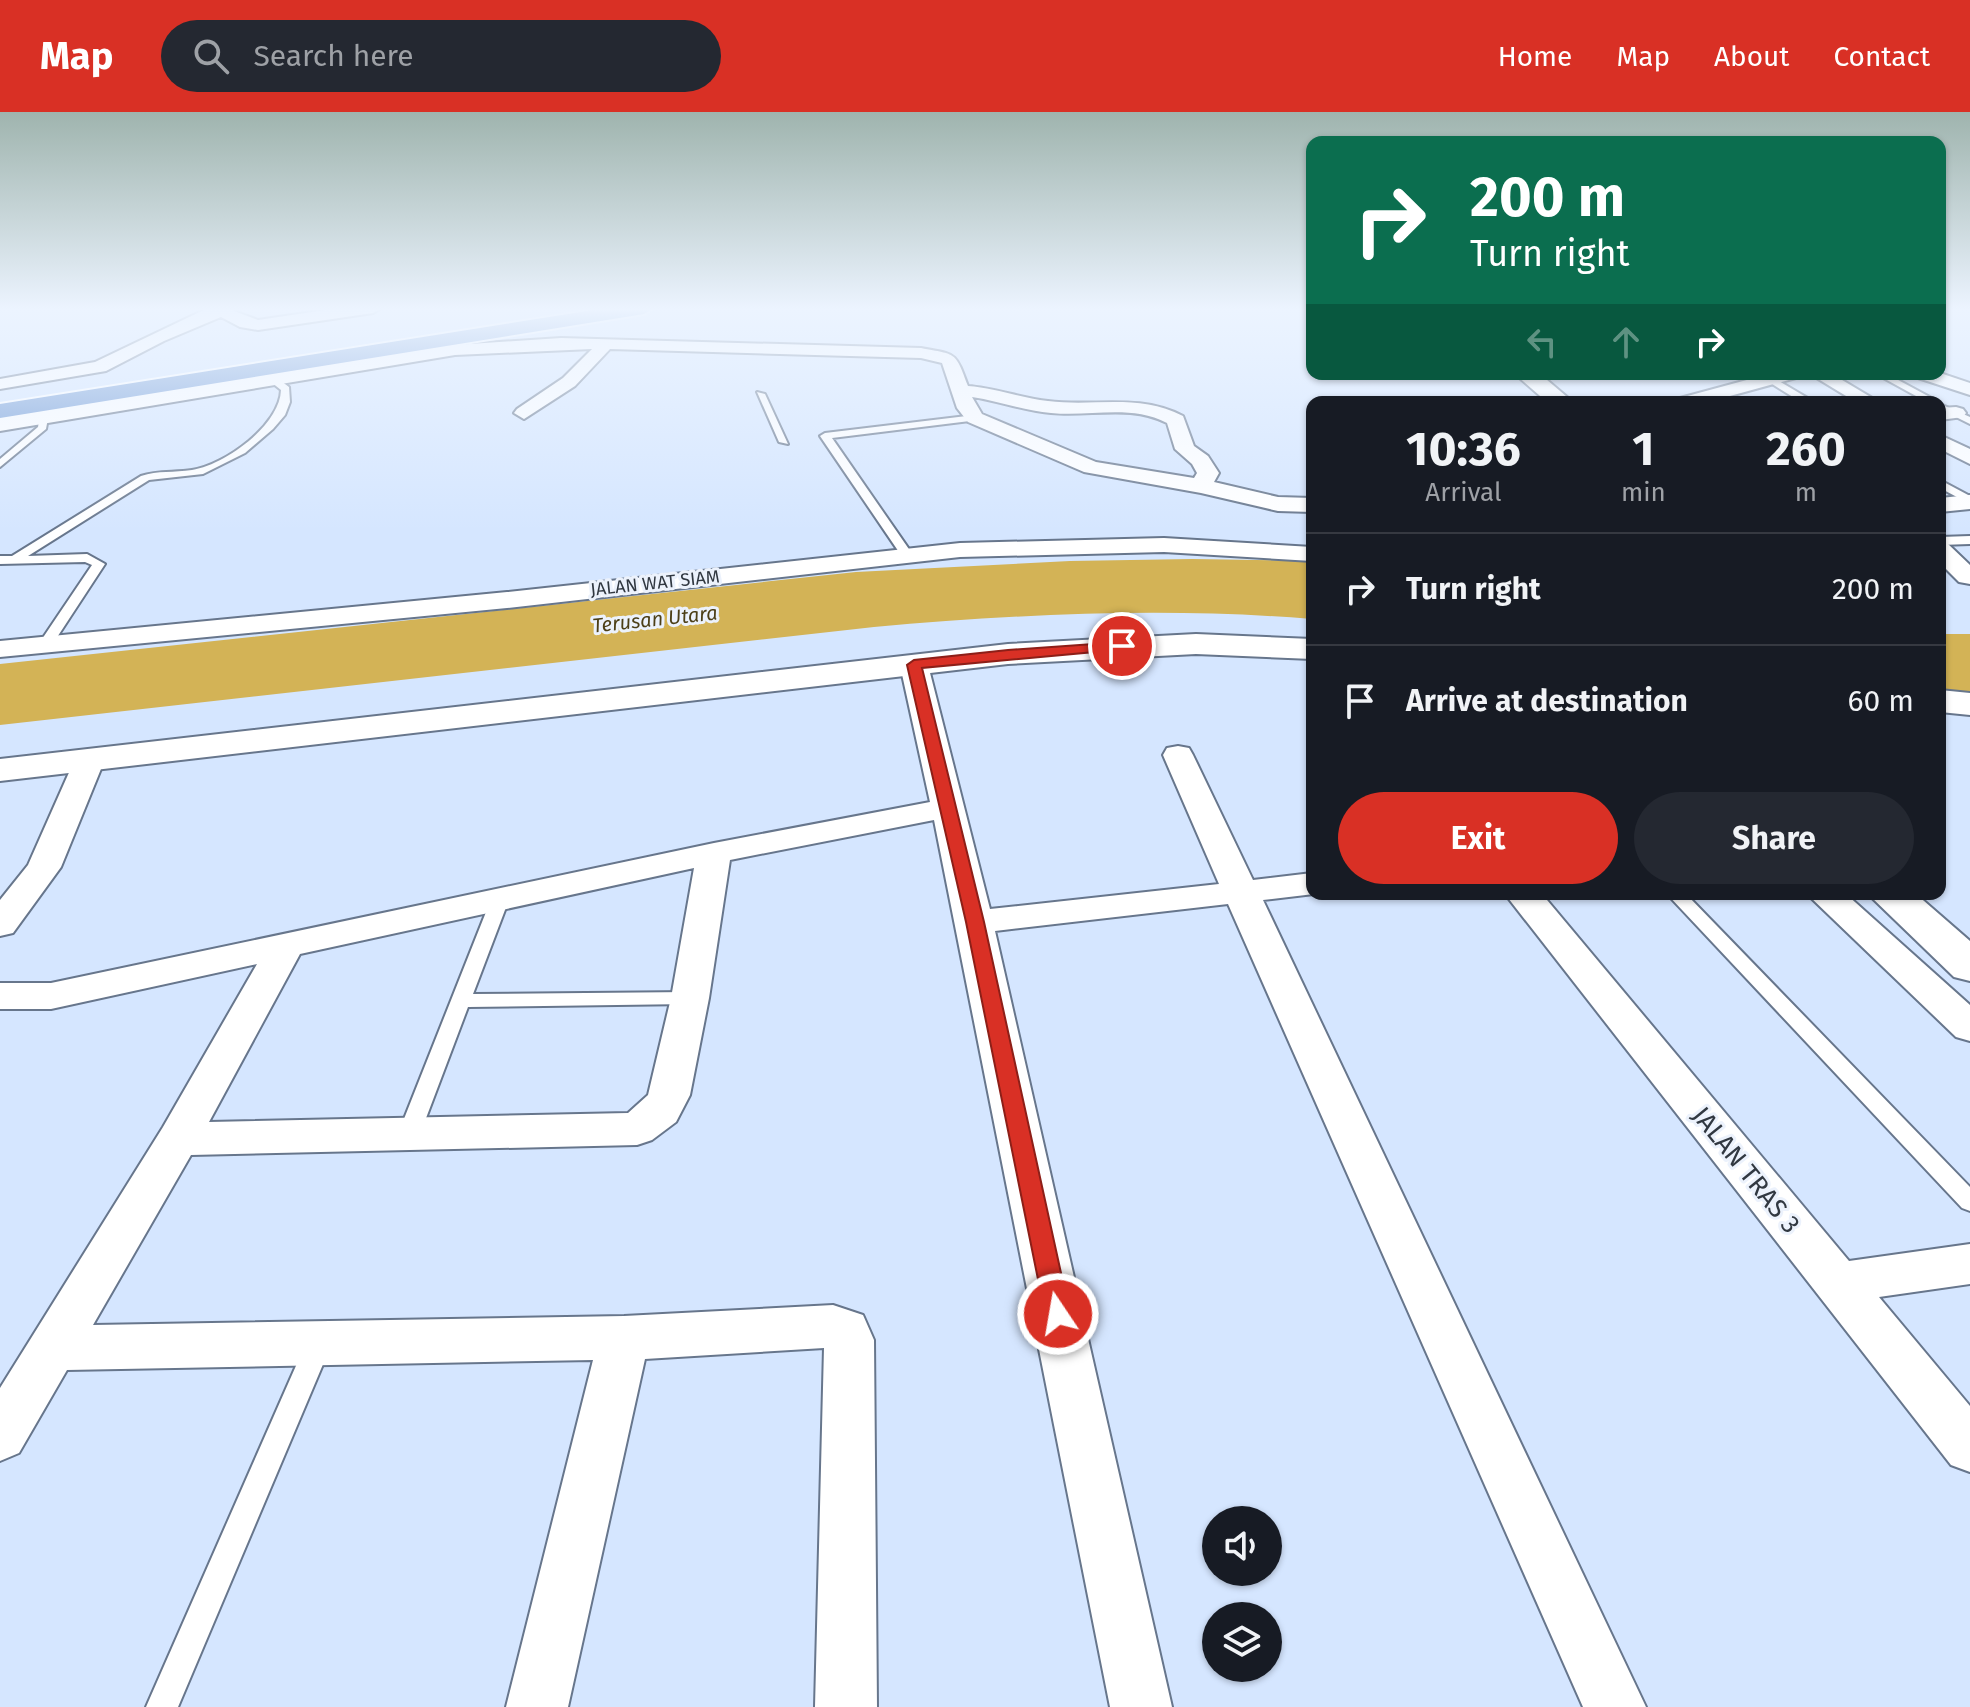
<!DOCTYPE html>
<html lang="en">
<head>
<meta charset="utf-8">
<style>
  :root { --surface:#171b24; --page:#242831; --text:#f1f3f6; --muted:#9ea1a6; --line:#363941; --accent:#d93025 }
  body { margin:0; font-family:"Fira Sans",sans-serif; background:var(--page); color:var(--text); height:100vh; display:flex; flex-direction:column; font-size:30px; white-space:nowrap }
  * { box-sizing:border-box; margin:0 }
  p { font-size:26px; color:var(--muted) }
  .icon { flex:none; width:44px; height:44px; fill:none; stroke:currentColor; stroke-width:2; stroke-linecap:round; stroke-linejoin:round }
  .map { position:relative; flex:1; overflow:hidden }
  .drawer { position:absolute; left:1306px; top:284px; width:640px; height:504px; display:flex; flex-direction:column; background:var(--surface); border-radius:16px; box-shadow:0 2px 6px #0004 }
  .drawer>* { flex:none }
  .banner { position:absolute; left:1306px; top:24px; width:640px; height:244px; border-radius:16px; box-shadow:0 2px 6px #0004; background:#0b6e4f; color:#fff; overflow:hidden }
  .tools { position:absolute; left:1202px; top:1394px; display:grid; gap:16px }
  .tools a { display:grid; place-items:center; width:80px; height:80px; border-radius:50%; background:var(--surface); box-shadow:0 2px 6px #0004; font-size:40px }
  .pin { position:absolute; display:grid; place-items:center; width:68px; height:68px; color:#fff; margin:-34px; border:4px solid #fff; border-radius:50%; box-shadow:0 2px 8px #0007 }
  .me { position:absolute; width:88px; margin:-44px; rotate:348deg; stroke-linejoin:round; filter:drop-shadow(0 0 6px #0008) }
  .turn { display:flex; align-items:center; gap:28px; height:168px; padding:0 32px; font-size:36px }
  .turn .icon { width:104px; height:104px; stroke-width:2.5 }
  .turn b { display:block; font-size:56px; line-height:68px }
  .lanes { display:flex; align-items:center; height:76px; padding:0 32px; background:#0003; justify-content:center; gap:40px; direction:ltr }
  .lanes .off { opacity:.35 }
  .eta { display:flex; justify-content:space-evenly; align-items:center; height:136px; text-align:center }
  .eta b { font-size:48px; font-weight:700; line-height:56px }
  .action { display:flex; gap:16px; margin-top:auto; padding:16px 32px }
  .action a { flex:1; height:92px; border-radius:48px; background:var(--accent); color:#fff; font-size:32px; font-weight:700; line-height:92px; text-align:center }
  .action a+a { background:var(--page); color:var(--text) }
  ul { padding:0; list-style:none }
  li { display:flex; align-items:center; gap:24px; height:112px; padding:0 32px; border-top:2px solid var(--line) }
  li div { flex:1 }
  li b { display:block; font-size:30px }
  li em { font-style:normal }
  header { display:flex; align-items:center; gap:48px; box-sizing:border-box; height:112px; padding:0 40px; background:var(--accent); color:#fff }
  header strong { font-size:38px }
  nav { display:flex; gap:44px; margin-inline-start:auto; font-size:28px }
  .search { width:560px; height:72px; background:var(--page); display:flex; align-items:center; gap:20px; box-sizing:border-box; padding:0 28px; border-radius:44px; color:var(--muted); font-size:30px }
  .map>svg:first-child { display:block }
  .water { fill:#d3b356 }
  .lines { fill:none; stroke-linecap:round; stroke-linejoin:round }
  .service-casing { stroke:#67768c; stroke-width:4 }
  .minor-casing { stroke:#67768c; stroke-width:4 }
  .tertiary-casing { stroke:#67768c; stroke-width:4 }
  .secondary-casing { stroke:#67768c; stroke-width:4 }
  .motorway-casing { stroke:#fff; stroke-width:4 }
  .service { fill:#fff; fill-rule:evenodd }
  .minor { fill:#fff; fill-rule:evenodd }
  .tertiary { fill:#fff; fill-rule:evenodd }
  .secondary { fill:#fff; fill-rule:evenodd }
  .motorway { fill:#719ad5; fill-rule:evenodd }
  .route { fill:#d93025; stroke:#8d1f18; stroke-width:2 }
  .labels { text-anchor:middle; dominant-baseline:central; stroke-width:6; stroke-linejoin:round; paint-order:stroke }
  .far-street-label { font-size:18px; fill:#313841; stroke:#ecf2fc }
  .far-water-label { font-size:20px; font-style:italic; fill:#4c3f17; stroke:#ecf2fc }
  .near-street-label { font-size:26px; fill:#313841; stroke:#ecf2fc }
</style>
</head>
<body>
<header>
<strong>Map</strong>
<div class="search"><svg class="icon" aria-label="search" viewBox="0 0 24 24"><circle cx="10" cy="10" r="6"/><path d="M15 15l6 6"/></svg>Search here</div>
<nav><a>Home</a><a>Map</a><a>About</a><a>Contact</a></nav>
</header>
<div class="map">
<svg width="1970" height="1595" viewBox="0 0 1970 1595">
  <rect width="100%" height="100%" fill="#d5e6ff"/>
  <!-- water -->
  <path class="water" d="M1192,447L1312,449V507C1166,495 1019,502 874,515L0,613V552L856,460L1070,449Z
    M1940,522H1970V581L1940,579Z"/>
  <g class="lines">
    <!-- service casing -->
    <g class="service-casing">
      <path id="service" d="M1876,262H1887L1939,290H1927Z
        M1772,265L1811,288L1813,290H1801L1769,270Z
        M271,266H277L289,275L290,290L285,303L273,317L245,341L203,362L149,368L28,444L87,442L105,452L50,536H40L38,533L92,453L85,450L0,452V444H12L141,364C158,358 174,361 192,358C225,353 280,313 281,278L271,270Z
        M757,280L765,282L788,332L779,330Z
        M1940,292L1970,305V312L1940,297Z
        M975,303L978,304V308L832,326L913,443L903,446L820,324L825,321Z
        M40,304L48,306L46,317L0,355V347L38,315Z
        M1940,368L1970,384V392L1940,376Z
        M1970,424V432L1940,433V425Z
        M1667,782H1686L1970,1075V1099L1962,1096Z
        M499,785L508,790L473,882L690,880L700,886L690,892L468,895L420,1022L417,1028L409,1030L401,1028L398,1022L490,790Z
        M319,1220L328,1223L332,1231L178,1595H146L306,1231L310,1223Z"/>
    </g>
    <!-- minor casing -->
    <g class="minor-casing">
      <path id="minor" d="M208,196H236L234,199L258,208L339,196H381L373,201L258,218L240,215L221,205L164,229L106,259L0,277V267L95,250Z
        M561,226L921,236C957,243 955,239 968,274C995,276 1021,286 1048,289C1095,295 1138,281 1183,304L1194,334L1208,344L1219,361L1214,370L1278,385L1312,386V400L1278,399L1201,381L1084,360L968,310L957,296L942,251L921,246L610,237L575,274L524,307L514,301L517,297L563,266L592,237L455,243L0,319V307L455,233ZM972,285C999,289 1025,299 1051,301C1091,305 1130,292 1167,311L1175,337L1192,352L1197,361L1194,366L1096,350L982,302Z
        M1940,261L1970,271V283L1918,266L1915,262Z
        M1769,262H1799L1796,266L1708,290H1678L1680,286Z
        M1810,262H1832L1879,290H1856Z
        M1956,295L1963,297L1966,301L1963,305L1940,308V296Z
        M1940,323L1970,337V352L1940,337Z
        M1970,383V397L1940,400V386Z
        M1164,426L1312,435V449L1164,440L960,445L507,496L0,545V529L507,480L960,431Z
        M1940,430L1948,432L1970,453V472L1959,470L1940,451Z
        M914,545L924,547L928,553L990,797L1219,772L1163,643L1167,636L1178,634L1189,636L1193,643L1253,768L1312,761L1314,782L1263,788L1646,1595H1583L1228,792L995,819L1172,1595H1110L934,708L730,748L709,886L690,983L676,1010L652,1028L637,1033L191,1043L93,1213L624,1204L833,1193L863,1203L874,1228L877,1595H815L824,1236L645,1247L568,1595H506L593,1248L67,1258L19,1341L0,1349V1276L163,1015L257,852L51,897H0V871H51L714,731L930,690L900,553L904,547ZM694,756L671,886L648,983L628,1001L209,1010L300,842Z
        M90,638L101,640L105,647L61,755L13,821L0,824V788L28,753L75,647L79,640Z
        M1505,782H1542L1849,1149L1970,1132V1172L1879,1185L1970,1294V1360L1951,1353Z
        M1807,782H1846L1970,893V929L1956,925Z"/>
    </g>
    <!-- tertiary casing -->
    <g class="tertiary-casing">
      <path id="tertiary" d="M1196,522L1312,527V547L1196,542L1008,552L0,669V647L1008,532Z
        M1940,578L1970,581V603L1940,600Z"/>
    </g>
    <!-- secondary casing -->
    <g class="secondary-casing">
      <path id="secondary" d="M1515,262H1540L1573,290H1547Z
        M1868,782H1916L1970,829V869L1954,865Z"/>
    </g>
    <!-- motorway casing -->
    <g class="motorway-casing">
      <path id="motorway" d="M606,196H653L644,202L0,306V292Z"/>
    </g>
    <!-- service -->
    <use href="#service" class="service"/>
    <!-- minor -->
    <use href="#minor" class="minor"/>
    <!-- tertiary -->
    <use href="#tertiary" class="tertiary"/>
    <!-- secondary -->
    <use href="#secondary" class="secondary"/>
    <!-- motorway -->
    <use href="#motorway" class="motorway"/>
  </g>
  <!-- sky -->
  <linearGradient id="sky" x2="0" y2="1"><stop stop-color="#9fb4ae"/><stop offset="0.47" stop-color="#ecf4ff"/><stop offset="1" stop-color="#ecf4ff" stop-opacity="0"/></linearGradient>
  <rect width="1970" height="419" fill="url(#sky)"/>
  <!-- route -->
  <path class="route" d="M1122,530L1127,531V537L922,556L984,810L1070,1202L1067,1210L1058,1213L1049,1210L1045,1202L966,810L907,553L914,548L1008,538Z"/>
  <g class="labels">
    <!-- far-street labels -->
    <g class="far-street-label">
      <text transform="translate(655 471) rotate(-6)">JALAN WAT SIAM</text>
    </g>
    <!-- far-water labels -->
    <g class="far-water-label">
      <text transform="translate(655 507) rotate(-6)">Terusan Utara</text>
    </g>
    <!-- near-street labels -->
    <g class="near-street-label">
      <text transform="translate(1746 1058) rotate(51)">JALAN TRAS 3</text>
    </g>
  </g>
</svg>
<div class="tools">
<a><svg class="icon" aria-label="sound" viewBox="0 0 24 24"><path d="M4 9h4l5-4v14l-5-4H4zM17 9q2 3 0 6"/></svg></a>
<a><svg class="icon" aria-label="layers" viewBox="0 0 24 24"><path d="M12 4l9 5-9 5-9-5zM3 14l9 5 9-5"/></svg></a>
</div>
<div class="pin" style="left:1122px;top:534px;background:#d93025"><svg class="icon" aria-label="arrive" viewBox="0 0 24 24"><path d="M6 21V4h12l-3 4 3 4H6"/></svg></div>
<svg class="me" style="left:1058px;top:1202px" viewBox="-20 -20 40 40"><circle r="17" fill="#d93025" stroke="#fff" stroke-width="3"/><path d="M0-11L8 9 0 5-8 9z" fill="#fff"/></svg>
<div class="banner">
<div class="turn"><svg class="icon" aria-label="right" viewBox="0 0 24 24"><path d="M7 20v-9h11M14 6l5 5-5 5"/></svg><div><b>200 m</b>Turn right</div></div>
<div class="lanes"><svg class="icon off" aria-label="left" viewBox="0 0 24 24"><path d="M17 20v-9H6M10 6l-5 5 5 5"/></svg><svg class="icon off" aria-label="ahead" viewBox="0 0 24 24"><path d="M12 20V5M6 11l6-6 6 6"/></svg><svg class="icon" aria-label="right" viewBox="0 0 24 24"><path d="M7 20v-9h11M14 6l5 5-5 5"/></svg></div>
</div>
<section class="drawer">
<div class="eta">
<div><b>10:36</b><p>Arrival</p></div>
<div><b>1</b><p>min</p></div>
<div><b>260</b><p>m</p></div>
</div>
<ul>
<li><svg class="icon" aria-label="right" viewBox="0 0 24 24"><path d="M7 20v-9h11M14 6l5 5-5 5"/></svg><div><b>Turn right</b></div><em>200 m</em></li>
<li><svg class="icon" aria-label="arrive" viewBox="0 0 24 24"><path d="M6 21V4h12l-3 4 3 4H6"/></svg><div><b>Arrive at destination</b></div><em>60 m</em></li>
</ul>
<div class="action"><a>Exit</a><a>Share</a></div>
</section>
</div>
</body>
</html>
